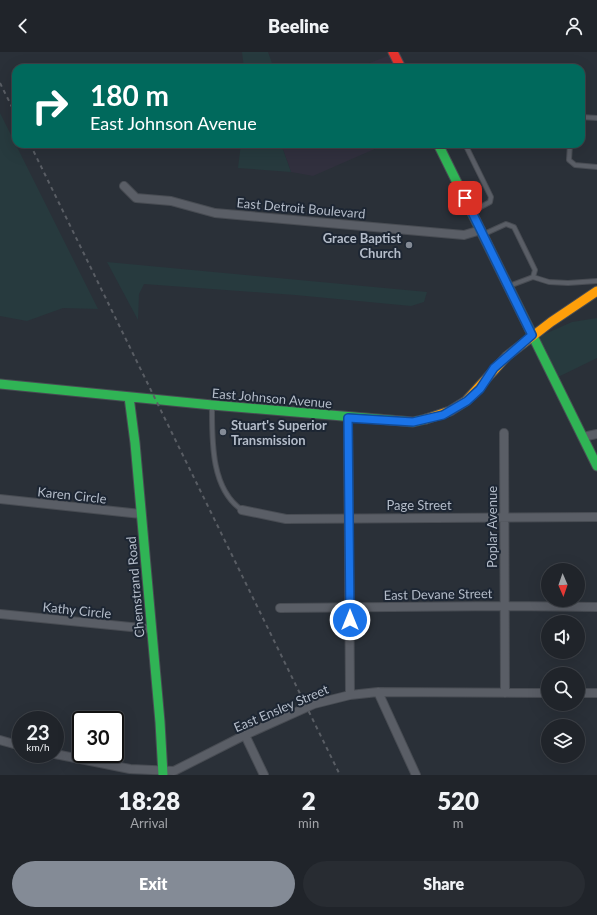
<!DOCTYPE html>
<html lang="en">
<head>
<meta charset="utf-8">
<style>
  :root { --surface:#20242a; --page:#282c32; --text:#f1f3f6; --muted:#a2a4a8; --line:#3d4147; --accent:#848b96 }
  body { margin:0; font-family:Lato,sans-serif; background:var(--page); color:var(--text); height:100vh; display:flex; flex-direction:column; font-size:15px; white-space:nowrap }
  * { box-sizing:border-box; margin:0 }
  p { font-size:13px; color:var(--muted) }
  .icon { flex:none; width:22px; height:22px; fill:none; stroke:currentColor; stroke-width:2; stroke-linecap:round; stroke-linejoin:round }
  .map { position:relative; height:723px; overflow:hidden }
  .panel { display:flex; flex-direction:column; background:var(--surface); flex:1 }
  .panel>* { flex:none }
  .hud { position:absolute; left:12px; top:12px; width:573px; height:84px; border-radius:12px; box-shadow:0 4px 16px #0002,0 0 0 1px var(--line); background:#00695c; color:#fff; overflow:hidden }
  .needle { width:26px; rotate:178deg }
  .tools { position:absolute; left:541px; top:511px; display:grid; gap:8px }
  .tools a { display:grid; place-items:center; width:44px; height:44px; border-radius:50%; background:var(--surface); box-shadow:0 4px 16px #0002,0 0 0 1px var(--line); font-size:20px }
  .speed { position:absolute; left:12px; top:659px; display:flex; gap:8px; font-size:20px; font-weight:700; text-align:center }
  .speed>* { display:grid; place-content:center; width:52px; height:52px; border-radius:50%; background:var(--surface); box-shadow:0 4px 16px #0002,0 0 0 1px var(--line); line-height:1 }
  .speed small { font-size:10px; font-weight:400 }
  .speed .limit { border:2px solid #111; border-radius:6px; background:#fff; color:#111 }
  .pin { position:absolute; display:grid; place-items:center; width:34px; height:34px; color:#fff; margin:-17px; border-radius:8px; box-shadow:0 2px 6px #0006 }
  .me { position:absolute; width:44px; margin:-22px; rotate:0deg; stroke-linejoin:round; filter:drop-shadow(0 0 3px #0008) }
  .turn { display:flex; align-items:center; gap:14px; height:84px; padding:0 12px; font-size:18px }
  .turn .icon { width:52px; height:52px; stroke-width:2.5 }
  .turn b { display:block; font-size:28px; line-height:34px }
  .eta { display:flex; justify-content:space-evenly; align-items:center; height:68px; text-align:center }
  .eta b { font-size:24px; font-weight:800; line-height:28px }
  .primary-button { display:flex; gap:8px; margin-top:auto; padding:8px 12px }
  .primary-button a { flex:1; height:46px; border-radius:24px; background:var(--accent); color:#fff; font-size:16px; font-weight:800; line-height:46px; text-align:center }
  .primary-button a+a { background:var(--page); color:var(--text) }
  header { display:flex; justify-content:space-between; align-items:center; height:52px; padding:0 12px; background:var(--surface); font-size:18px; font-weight:800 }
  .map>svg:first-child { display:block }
  .medical { fill:#31303e }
  .green { fill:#273a3e }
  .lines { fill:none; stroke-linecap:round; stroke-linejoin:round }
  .lane-casing { stroke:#484c53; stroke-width:6 }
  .street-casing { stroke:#484c53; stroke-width:10 }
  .fast-casing { stroke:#484c53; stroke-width:11 }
  .slow-casing { stroke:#484c53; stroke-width:11 }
  .jam-casing { stroke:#484c53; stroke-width:11 }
  .lane { stroke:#5a5e66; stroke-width:4 }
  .street { stroke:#5a5e66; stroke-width:8 }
  .fast { stroke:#30b455; stroke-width:9 }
  .slow { stroke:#ff9f0a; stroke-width:9 }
  .jam { stroke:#e5322d; stroke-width:9 }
  .rail { stroke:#595d64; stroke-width:2; stroke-dasharray:4 4; stroke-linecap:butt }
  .route-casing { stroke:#114b97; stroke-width:10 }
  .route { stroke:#1a73e8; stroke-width:7 }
  .poi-dot { fill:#848b96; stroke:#1d2633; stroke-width:1.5 }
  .labels { text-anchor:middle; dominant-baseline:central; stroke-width:4; stroke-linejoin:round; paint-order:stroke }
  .street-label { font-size:13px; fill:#b4bcc9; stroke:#1d2633 }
  .poi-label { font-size:13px; font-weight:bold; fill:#b4bcc9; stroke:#1d2633; text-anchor:end }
</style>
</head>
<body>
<header><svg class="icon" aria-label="back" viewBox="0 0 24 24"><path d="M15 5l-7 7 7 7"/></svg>Beeline<svg class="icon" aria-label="person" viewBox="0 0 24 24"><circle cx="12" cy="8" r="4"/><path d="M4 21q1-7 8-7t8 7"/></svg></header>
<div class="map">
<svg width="597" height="723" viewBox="0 0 597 723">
  <rect width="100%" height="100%" fill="#2a3038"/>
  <!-- medical -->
  <path class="medical" d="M390,3L397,16H357Z
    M272,11L326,16H272Z
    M281,92H386L313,124L291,120Z"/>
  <!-- green -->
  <path class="green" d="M242,0H268L272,11V16H244Z
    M0,61L98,257L63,256L27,269L0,264Z
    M241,92H281L291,120L238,116Z
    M107,210L427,240L424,250L411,254L295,243L144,232L139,242L138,268Z
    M597,266V306L558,325L538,285L572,270Z"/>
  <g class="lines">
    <!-- lane casing -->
    <g class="lane-casing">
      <path id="lane" d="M581,65L597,66
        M465,92L491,145L490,150L473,159
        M570,92L569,108L575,113L597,115
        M484,182L506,172L514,175L535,218L533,225
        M509,234L533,225L549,230L568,231L597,229
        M212,355C212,389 211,437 242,458"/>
    </g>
    <!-- street casing -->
    <g class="street-casing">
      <path id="street" d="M124,134L136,146L171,149L215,161L464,183L481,178
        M348,366L350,643
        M504,381L505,641
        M583,385L597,382
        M0,447L141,462
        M242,458L286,467L597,465
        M280,556L504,554L597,555
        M0,562L151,577
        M378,640L416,723
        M578,641H597
        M245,683L264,723
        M0,688L21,694
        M55,702L130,717L174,719L245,683L314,652L350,643L378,640L548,641"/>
    </g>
    <!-- fast casing -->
    <g class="fast-casing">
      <path id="fast" d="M438,92L597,414
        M0,332L212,353L413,370L426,367
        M129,345L135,391L160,670L163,723"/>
    </g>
    <!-- slow casing -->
    <g class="slow-casing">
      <path id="slow" d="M426,367L450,359L466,349L507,304L551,270L597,239"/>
    </g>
    <!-- jam casing -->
    <g class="jam-casing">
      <path id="jam" d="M393,0L401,16"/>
    </g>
    <!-- lane -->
    <use href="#lane" class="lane"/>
    <!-- street -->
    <use href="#street" class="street"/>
    <!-- fast -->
    <use href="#fast" class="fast"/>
    <!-- slow -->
    <use href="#slow" class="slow"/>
    <!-- jam -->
    <use href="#jam" class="jam"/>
    <!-- rail -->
    <path class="rail" d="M0,31L16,63
      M30,92L340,723"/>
  </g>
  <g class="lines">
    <!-- route casing -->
    <g class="route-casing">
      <path id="route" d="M350,568L348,366L413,370L443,363L467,349L480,337L494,316L532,283L465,146"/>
    </g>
    <!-- route -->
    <use href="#route" class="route"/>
  </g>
  <!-- markers -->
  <g class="poi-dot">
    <circle cx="409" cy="193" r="4"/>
    <circle cx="223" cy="380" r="4"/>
  </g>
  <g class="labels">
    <!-- street labels -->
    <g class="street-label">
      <text transform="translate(301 156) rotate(5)">East Detroit Boulevard</text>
      <text transform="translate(272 346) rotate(5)">East Johnson Avenue</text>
      <text transform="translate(72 443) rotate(6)">Karen Circle</text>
      <text x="419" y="453">Page Street</text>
      <text transform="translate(492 475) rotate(-90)">Poplar Avenue</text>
      <text transform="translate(135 535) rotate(-95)">Chemstrand Road</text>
      <text transform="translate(438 542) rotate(-1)">East Devane Street</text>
      <text transform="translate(77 558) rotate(6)">Kathy Circle</text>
      <text transform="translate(281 656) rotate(-23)">East Ensley Street</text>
    </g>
    <!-- poi labels -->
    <g class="poi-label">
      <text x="401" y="186">Grace Baptist<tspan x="401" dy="15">Church</tspan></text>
      <text x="231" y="373" text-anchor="start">Stuart's Superior<tspan x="231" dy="15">Transmission</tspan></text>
    </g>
  </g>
</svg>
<div class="tools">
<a><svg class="needle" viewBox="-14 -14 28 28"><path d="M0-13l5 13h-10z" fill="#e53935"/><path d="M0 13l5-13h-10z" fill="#a2a4a8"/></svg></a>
<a><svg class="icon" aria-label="sound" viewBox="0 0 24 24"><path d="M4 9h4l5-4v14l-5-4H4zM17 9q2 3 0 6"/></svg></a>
<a><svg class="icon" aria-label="search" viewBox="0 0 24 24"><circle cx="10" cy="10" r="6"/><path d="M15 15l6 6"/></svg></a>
<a><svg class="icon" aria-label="layers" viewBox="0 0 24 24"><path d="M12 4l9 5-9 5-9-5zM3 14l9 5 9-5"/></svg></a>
</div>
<div class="speed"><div>23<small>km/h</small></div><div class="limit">30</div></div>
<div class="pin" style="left:465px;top:146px;background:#d93025"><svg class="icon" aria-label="arrive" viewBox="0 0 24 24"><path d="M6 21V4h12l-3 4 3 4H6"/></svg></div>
<svg class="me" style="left:350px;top:568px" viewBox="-20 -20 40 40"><circle r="17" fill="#1a73e8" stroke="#fff" stroke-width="3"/><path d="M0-11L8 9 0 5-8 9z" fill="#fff"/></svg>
<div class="hud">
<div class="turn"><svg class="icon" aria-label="right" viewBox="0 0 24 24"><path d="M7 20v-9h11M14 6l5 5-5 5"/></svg><div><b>180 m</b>East Johnson Avenue</div></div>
</div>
</div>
<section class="panel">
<div class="eta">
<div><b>18:28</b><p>Arrival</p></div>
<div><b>2</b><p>min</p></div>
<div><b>520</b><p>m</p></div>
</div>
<div class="primary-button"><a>Exit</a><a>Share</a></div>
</section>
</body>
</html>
